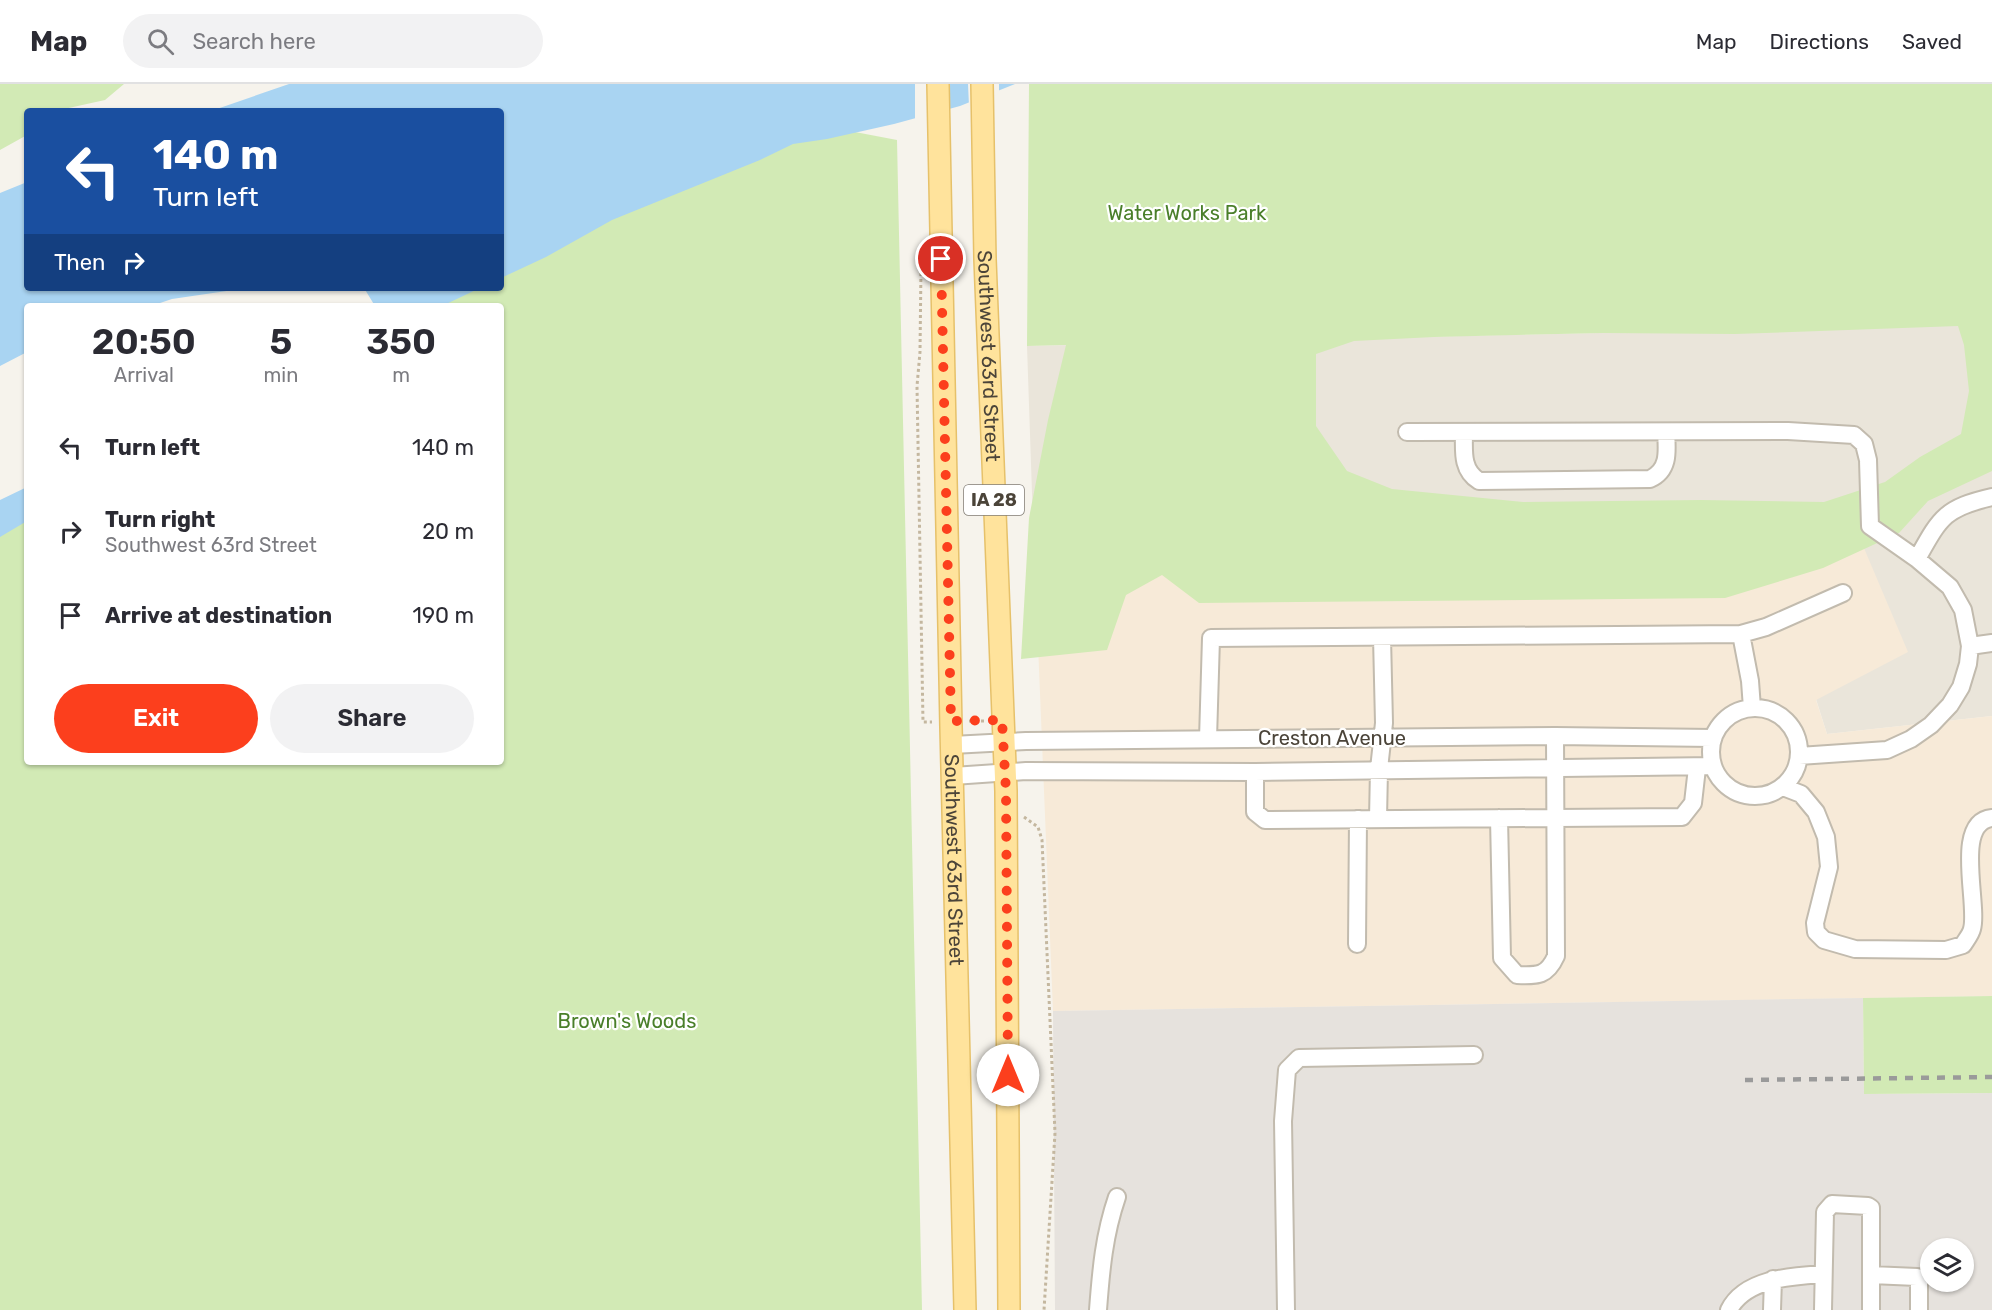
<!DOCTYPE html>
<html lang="en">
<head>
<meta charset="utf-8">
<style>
  :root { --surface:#fff; --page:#f2f2f3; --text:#2b2b33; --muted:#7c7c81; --line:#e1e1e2; --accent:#fc3f1d }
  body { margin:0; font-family:Rubik,sans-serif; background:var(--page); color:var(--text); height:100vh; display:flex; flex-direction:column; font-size:22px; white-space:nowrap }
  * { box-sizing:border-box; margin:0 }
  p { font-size:20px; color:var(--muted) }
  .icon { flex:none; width:33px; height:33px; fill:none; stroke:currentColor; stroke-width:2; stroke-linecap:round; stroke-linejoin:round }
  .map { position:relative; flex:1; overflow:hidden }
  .details { position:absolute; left:24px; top:219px; width:480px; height:462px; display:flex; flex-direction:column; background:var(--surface); border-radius:6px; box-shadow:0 2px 4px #0004 }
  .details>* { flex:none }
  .guide { position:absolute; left:24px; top:24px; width:480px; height:183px; border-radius:6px; box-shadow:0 2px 4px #0004; background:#1a4fa0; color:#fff; overflow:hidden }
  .fabs { position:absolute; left:1920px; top:1154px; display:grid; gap:12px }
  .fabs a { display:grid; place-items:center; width:54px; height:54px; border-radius:50%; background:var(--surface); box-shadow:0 2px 4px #0004; font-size:30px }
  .pin { position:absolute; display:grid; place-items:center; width:51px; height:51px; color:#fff; margin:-26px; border:3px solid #fff; border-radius:50%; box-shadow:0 2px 6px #0007 }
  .me { position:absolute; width:66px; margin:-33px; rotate:0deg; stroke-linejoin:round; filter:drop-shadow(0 0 4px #0008) }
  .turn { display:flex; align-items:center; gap:21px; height:126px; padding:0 30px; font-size:27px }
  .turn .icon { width:78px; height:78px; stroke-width:2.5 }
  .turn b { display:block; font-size:42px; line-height:51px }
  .then { display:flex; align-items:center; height:57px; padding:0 30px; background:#0003; gap:12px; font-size:22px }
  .eta { display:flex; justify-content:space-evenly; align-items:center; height:102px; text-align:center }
  .eta b { font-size:36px; font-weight:600; line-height:42px }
  .button { display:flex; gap:12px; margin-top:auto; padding:12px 30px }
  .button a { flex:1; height:69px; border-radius:36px; background:var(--accent); color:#fff; font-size:24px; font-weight:600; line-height:69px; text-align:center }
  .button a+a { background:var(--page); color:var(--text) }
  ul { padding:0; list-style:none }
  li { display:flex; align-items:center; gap:18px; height:84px; padding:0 30px }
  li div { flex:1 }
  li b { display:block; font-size:22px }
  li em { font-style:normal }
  header { display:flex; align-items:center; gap:36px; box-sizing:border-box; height:84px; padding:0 30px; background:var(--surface); border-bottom:2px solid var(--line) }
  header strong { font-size:28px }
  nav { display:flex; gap:33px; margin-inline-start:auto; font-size:21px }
  .search { width:420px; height:54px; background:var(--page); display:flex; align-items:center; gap:15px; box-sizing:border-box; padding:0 21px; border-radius:33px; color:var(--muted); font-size:22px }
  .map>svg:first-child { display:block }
  .residential { fill:#eae5da }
  .commercial { fill:#f7ead8 }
  .industrial { fill:#e6e2dd; fill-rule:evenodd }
  .green { fill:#d2eab5; fill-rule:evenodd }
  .water { fill:#a9d4f2 }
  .pier { fill:#f6f3ec }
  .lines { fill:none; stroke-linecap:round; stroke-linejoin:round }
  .minor-casing { stroke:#c2bbae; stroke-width:20 }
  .major-casing { stroke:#e6c16a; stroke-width:24 }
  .path { stroke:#c4b79f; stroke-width:3; stroke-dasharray:3 3; stroke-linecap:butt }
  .minor { stroke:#fff; stroke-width:16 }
  .major { stroke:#ffe39c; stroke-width:21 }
  .rail { stroke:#9a9a9a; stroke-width:4.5; stroke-dasharray:8 8; stroke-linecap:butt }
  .route { stroke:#fc3f1d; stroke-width:10; stroke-dasharray:0 18 }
  .labels { text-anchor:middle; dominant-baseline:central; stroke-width:4.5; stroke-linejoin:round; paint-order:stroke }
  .shield { fill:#fff; stroke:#817c74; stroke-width:1.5 }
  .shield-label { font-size:18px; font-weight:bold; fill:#4b4439 }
  .park-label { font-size:20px; fill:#4a7f2a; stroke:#fff }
  .street-label { font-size:20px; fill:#4b4439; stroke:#fff }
</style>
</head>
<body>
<header>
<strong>Map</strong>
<div class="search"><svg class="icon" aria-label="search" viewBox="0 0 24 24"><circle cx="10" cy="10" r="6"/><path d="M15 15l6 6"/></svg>Search here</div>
<nav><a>Map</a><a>Directions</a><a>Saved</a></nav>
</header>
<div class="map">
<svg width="1992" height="1226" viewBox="0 0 1992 1226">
  <rect width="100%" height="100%" fill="#f6f3ec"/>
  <!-- residential -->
  <path class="residential" d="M1992,240V632L1827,650L1816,615L1033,438L1027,262Z"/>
  <!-- commercial -->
  <path class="commercial" d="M1847,424L1908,568L1816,616L1827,650L1992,632V912L1053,927L1033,438Z"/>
  <!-- industrial -->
  <path class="industrial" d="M1863,914L1864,1010L1992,1009V1226H1055L1053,927ZM1930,1164H1964V1197H1930Z"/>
  <!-- green -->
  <path class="green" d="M0,0H124L105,16L55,27H27V51L0,66Z
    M1029,0H1992V387L1928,417L1899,449L1823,484L1725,514L1199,519L1162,491L1126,511L1107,566L1021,575L1029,434L1048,336L1066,261L1027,262ZM1958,242L1964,261L1969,307L1961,350L1920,373L1885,398L1824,418L1701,416L1523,418L1392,405L1347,387L1316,342V270L1354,257L1434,253L1603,249L1735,250Z
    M771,32L897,56L922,1226H0V436L27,421V678H501V222H408L438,204H501V167Z
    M1992,912V1009L1864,1010L1863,914Z"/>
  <!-- water -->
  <path class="water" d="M289,0H1015L960,22L894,40L827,55L793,60L760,76L612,136L546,173L501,194V27H211Z
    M27,98V204H247L172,215L151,222H27V268L0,282V109Z
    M364,204H480L442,222H375Z
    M27,403V437L0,453V416Z"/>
  <!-- pier -->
  <path class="pier" d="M915,0H950V27L915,37Z
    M968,0H999V10L969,22Z"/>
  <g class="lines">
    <!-- minor casing -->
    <g class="minor-casing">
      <path id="minor" d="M1407,348L1788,347L1854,351L1864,360L1868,376L1870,442L1917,475L1950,503L1963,526L1970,562L1968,580L1961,603L1950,621L1931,641L1911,655L1887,666L1799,672
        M1464,348C1464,366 1461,386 1479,397L1650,395C1670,386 1667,366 1666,348
        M1917,475C1940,434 1944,424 1992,413
        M1741,550L1750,597L1752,624
        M1970,562L1992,559
        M1711 668a44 44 0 1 1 88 0a44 44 0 1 1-88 0Z
        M1208,655L1211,554L1741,550L1766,543L1843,509
        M952,661L1026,657L1555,652L1713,654
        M1255,688V728L1265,736L1682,733L1693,719L1697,684
        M953,692L1026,687L1255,688L1713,682
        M1783,703L1801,710L1816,728L1826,753L1829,783L1815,839L1816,848L1824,856L1855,865L1946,866L1963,861C1966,856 1971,850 1972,845C1979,820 1953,738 1992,734
        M1499,734L1502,874L1517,891C1538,892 1547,892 1556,872L1555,652
        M1378,735L1379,685L1384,639L1382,553
        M1357,860L1358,735
        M1871,1191L1917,1193L1919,1196V1226
        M1098,1226C1101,1186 1104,1151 1117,1113
        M1286,1226L1283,1037L1287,986L1299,974L1474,971
        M1729,1226C1745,1194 1793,1192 1823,1190
        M1772,1226L1773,1195
        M1823,1226L1825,1128L1832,1120L1868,1122L1871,1124V1226"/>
    </g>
    <!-- major casing -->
    <g class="major-casing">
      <g id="major">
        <path id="s1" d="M938,0L951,643L965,1226"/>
        <path id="s2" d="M982,0L985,175L1006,707L1009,1226"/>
      </g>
    </g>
    <!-- path -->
    <path class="path" d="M921,183L920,268L917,302L923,638H932
      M969,637H986
      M1024,733L1038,743L1042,756L1055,1049L1044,1226"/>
    <!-- minor -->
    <use href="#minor" class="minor"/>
    <!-- major -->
    <use href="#major" class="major"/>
    <!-- rail -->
    <path class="rail" d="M1745,996L1992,993"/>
  </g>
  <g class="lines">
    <!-- route -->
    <path class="route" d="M941,175L951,637L1002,636L1006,707L1008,991"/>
  </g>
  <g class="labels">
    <!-- shield labels -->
    <rect class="shield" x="964" y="401" width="60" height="30" rx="4.5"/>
    <g class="shield-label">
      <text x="994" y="416">IA 28</text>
    </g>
    <!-- park labels -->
    <g class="park-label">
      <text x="1187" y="129">Water Works Park</text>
      <text x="627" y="937">Brown's Woods</text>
    </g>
    <!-- street labels -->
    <g class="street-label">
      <text stroke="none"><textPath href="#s2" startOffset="272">Southwest 63rd Street</textPath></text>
      <text x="1332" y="654">Creston Avenue</text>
      <text stroke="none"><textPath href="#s1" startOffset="776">Southwest 63rd Street</textPath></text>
    </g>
  </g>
</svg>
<div class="fabs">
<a><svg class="icon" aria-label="layers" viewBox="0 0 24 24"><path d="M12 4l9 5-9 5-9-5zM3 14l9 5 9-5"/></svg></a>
</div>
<div class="pin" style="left:941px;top:175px;background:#d93025"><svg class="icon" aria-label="arrive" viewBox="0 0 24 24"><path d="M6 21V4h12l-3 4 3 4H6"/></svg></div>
<svg class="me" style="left:1008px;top:991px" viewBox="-20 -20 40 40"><circle r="19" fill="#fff"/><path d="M0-13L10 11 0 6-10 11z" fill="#fc3f1d"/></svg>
<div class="guide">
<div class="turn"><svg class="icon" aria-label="left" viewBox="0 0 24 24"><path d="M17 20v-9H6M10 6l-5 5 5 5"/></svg><div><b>140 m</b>Turn left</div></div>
<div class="then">Then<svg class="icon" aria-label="right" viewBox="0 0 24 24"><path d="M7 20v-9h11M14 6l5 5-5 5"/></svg></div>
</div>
<section class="details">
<div class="eta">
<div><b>20:50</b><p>Arrival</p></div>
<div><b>5</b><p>min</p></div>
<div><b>350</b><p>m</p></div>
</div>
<ul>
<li><svg class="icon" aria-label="left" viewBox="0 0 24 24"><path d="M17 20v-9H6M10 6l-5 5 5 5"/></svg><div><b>Turn left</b></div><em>140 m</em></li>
<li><svg class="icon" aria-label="right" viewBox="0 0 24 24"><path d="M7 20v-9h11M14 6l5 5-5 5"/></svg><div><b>Turn right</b><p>Southwest 63rd Street</p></div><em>20 m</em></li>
<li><svg class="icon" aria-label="arrive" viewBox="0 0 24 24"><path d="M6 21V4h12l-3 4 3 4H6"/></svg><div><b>Arrive at destination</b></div><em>190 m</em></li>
</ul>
<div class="button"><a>Exit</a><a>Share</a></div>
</section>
</div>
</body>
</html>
